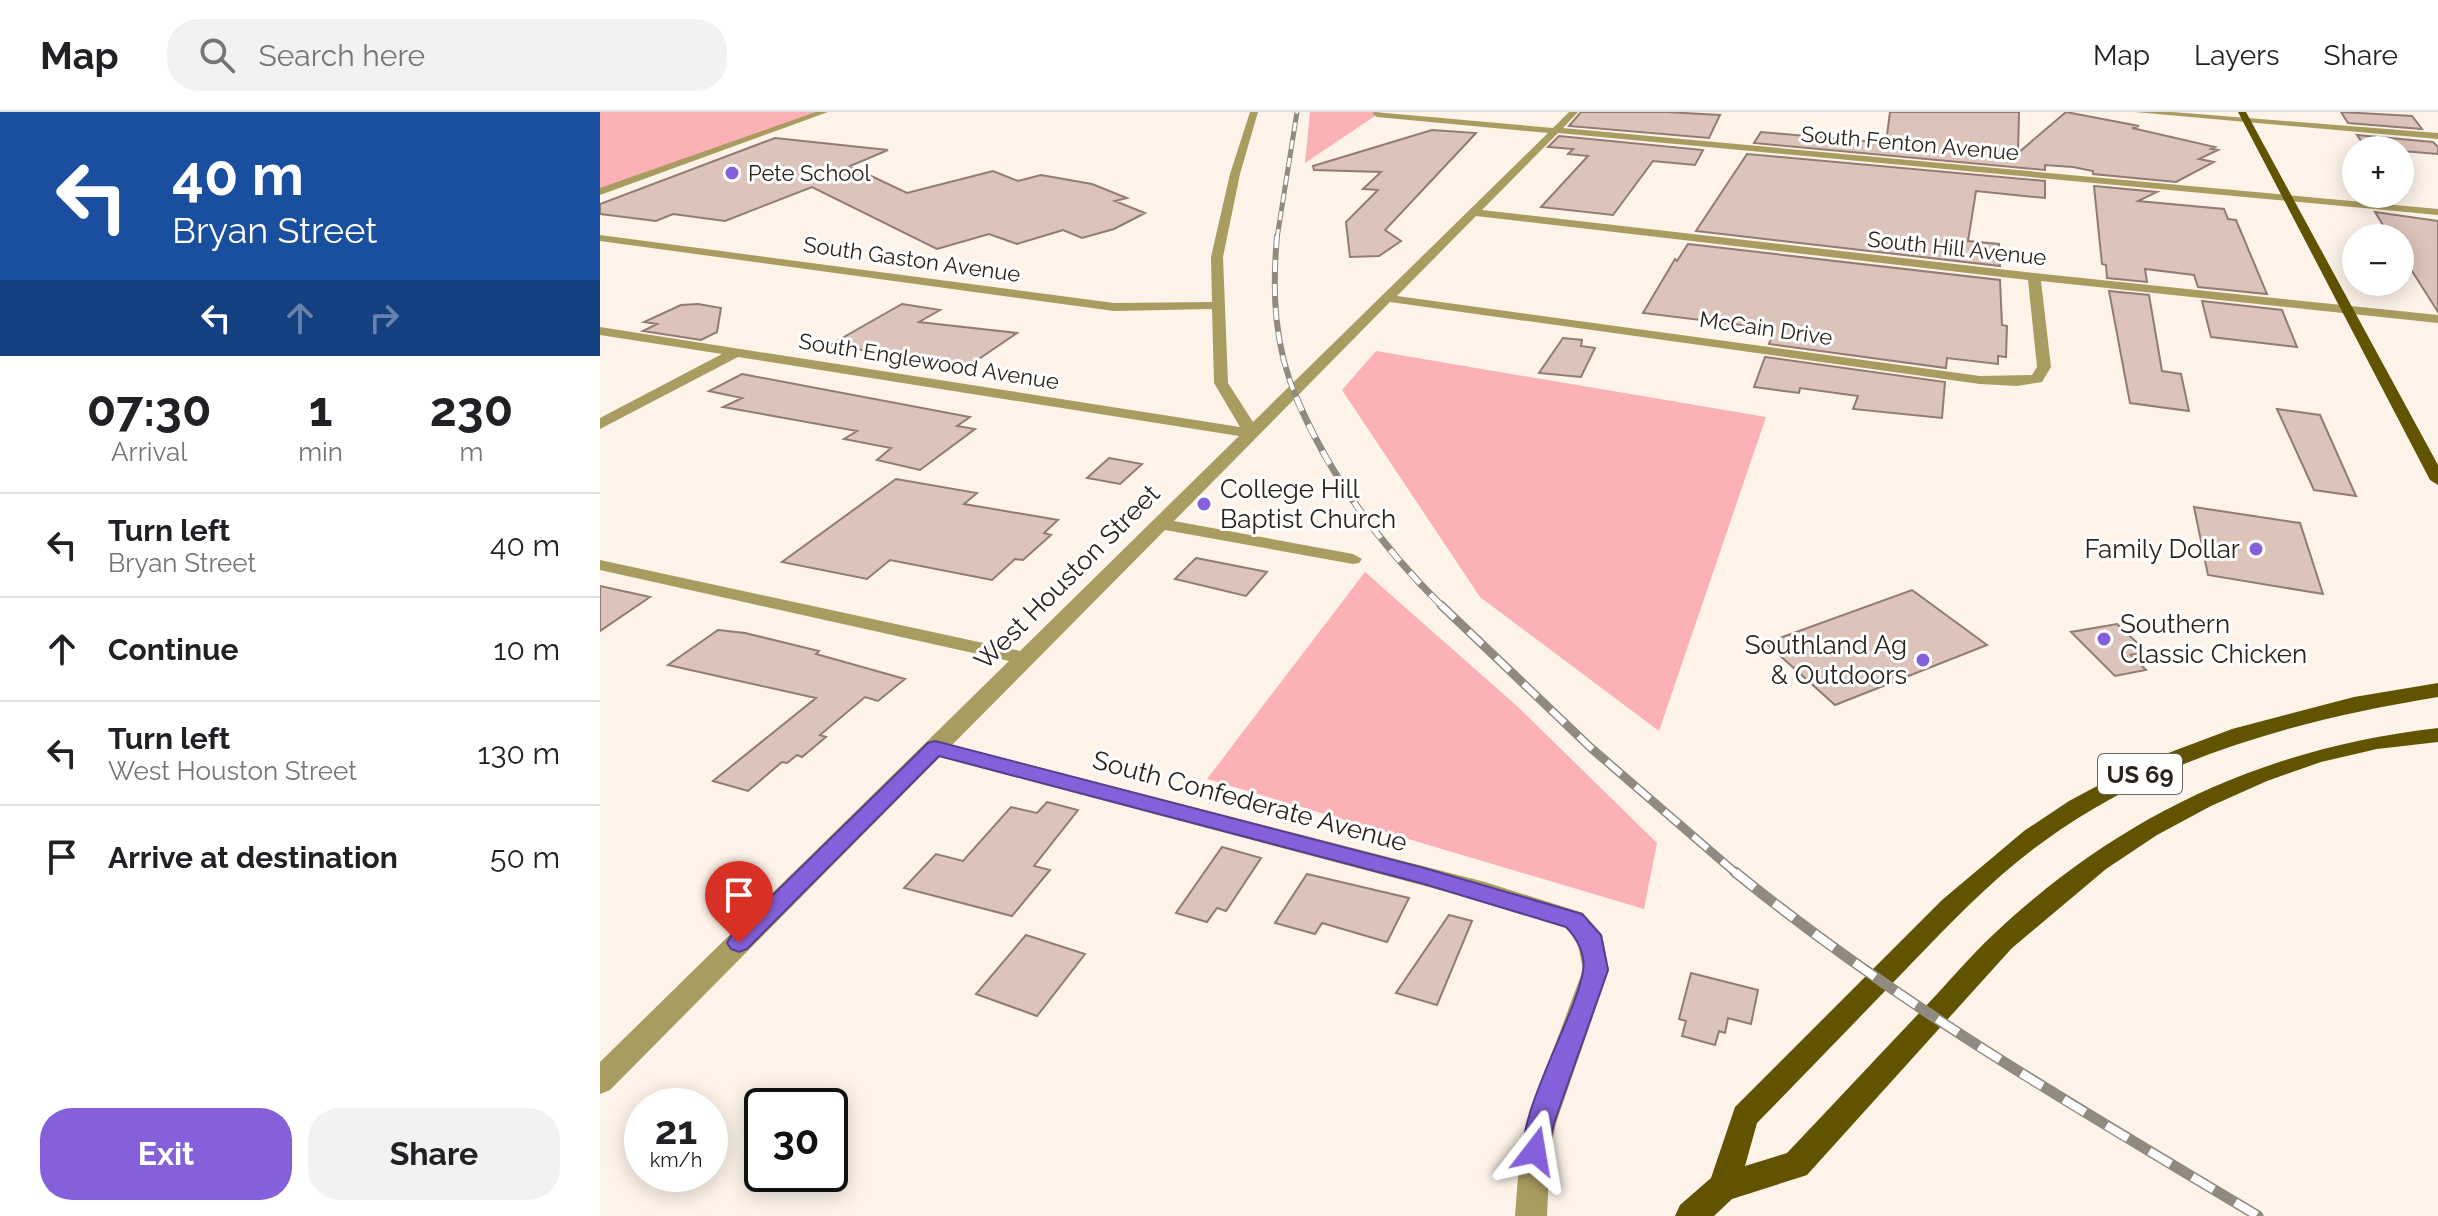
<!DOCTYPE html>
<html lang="en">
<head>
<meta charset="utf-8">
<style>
  :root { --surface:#fff; --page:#f2f2f2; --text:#202124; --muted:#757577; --line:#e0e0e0; --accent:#8461db }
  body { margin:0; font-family:Raleway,sans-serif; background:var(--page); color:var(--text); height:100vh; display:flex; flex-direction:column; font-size:30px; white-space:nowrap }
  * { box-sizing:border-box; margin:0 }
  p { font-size:26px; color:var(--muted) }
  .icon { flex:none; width:44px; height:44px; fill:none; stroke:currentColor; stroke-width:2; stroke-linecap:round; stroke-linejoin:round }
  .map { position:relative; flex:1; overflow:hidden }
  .drawer { display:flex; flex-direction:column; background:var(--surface); width:600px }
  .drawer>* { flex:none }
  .hud { background:#1a4fa0; color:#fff; overflow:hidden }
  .tools { position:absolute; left:1742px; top:24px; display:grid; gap:16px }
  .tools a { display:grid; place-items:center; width:72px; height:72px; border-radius:50%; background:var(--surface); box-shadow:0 4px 20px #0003; font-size:40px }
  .speed { position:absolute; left:24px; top:976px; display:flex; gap:16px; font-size:40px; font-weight:700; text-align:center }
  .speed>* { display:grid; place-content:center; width:104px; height:104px; border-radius:50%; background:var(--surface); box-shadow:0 4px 20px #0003; line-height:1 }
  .speed small { font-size:20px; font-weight:400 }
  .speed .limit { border:4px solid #111; border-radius:12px; background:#fff; color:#111 }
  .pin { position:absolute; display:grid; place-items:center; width:68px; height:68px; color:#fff; margin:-82px -34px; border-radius:50% 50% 50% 0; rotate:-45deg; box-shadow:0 0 8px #0007 }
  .pin .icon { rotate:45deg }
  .me { position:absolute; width:88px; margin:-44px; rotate:14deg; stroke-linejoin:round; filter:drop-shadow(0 0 6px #0008) }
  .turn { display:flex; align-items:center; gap:28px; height:168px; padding:0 40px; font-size:36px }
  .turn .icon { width:104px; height:104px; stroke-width:2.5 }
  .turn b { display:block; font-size:56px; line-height:68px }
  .lanes { display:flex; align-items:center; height:76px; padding:0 40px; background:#0003; justify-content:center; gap:40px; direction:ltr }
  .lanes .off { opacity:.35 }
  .eta { display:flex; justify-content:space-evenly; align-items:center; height:136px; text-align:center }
  .eta b { font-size:48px; font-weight:700; line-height:56px }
  .primary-button { display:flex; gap:16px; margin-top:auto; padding:16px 40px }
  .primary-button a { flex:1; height:92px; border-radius:32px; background:var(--accent); color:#fff; font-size:32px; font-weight:700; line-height:92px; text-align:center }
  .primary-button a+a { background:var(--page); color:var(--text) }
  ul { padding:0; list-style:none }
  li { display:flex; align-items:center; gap:24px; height:104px; padding:0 40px; border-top:2px solid var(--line) }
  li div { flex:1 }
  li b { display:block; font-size:30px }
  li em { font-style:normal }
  header { display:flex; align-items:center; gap:48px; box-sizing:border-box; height:112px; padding:0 40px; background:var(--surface); border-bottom:2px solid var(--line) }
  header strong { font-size:38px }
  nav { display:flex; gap:44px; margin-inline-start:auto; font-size:28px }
  .search { width:560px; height:72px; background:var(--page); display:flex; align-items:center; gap:20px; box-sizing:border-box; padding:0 28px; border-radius:32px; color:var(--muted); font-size:30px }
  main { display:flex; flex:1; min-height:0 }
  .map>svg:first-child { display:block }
  .green { fill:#fbb1b5 }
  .building { fill:#ddc4ba; stroke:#927b72; stroke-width:2 }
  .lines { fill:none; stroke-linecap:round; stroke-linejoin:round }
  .minor { fill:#a99c60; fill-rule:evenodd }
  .major { fill:#615300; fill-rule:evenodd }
  .rail-far4-casing { stroke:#918a81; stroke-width:5 }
  .rail-far3-casing { stroke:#918a81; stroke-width:6 }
  .rail-far2-casing { stroke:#918a81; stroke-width:7 }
  .rail-far1-casing { stroke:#918a81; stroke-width:9 }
  .rail-casing { stroke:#918a81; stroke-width:11 }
  .rail-far4 { stroke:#fff; stroke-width:3; stroke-dasharray:9; stroke-linecap:butt }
  .rail-far3 { stroke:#fff; stroke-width:4; stroke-dasharray:12; stroke-linecap:butt }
  .rail-far2 { stroke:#fff; stroke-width:5; stroke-dasharray:15; stroke-linecap:butt }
  .rail-far1 { stroke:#fff; stroke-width:6; stroke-dasharray:19; stroke-linecap:butt }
  .rail { stroke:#fff; stroke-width:8; stroke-dasharray:25; stroke-linecap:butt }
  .route { fill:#8461db; stroke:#563f8e; stroke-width:2 }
  .poi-dot { fill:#8461db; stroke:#fff; stroke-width:3 }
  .labels { text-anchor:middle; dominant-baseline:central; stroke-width:6; stroke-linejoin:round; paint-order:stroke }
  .far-street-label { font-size:22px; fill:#2a241d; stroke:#fff }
  .far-poi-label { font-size:22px; fill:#2a241d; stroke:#fff; text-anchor:start }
  .shield { fill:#fff; stroke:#6a6661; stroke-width:2 }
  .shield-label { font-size:24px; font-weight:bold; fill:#2a241d }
  .poi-label { font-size:26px; fill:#2a241d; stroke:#fff; text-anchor:start }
  .street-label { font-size:26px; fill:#2a241d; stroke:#fff }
</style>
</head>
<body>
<header>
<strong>Map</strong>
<div class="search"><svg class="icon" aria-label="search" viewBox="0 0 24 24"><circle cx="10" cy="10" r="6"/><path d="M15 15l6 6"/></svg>Search here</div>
<nav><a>Map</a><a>Layers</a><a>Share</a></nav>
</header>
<main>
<section class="drawer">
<div class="hud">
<div class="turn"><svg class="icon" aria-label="left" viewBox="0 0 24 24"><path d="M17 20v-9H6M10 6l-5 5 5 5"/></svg><div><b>40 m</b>Bryan Street</div></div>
<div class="lanes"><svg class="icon" aria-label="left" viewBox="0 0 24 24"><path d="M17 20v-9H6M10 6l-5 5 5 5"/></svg><svg class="icon off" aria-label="ahead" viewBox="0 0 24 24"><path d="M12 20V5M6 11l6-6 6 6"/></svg><svg class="icon off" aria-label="right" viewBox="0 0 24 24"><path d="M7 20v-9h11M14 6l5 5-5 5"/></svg></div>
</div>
<div class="eta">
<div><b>07:30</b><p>Arrival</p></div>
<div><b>1</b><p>min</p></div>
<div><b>230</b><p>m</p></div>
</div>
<ul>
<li><svg class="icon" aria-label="left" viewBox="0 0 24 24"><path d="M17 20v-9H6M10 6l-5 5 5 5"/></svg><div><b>Turn left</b><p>Bryan Street</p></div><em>40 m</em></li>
<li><svg class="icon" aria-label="ahead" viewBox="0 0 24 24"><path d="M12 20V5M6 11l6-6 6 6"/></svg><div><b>Continue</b></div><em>10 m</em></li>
<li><svg class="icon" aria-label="left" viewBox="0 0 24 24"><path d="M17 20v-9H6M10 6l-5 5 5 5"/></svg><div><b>Turn left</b><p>West Houston Street</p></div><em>130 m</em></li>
<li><svg class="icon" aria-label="arrive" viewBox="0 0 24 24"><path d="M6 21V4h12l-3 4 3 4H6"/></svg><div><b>Arrive at destination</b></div><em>50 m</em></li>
</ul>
<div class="primary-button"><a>Exit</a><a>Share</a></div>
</section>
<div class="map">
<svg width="1838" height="1104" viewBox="0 0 1838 1104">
  <rect width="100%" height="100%" fill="#fdf3e8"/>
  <!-- green -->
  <path class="green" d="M0,0H224L0,80Z
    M710,0H781L705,51Z
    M776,239L1166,305L1059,619L880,485L742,278Z
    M765,460L918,595L1057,731L1044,797L607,667Z"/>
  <!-- building -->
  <path class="building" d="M981,0H1066L1120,3L1109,26L969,14Z
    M1290,0H1419L1418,41L1466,0L1539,14L1532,16L1615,35L1611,37L1618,38L1599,47L1614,50L1576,70L1493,62V59L1473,55L1445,53V58L1154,31L1161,20L1286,31Z
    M1741,0L1812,4L1822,17L1748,11Z
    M832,18L876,21L785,118L801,129L779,144L750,145L746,110L778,78L763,77L781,60L714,58L713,54Z
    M1757,23L1833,30L1838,35V42L1766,36Z
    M959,24L1103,38L1095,53L1053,49L1013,103L941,95L988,44L968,42L973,37L948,35Z
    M175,26L288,38L250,54L307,81L393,59L418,69L441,63L492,72L527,86L515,89L545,101L514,117L482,126L463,118L417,132L389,122L337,137L212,75L125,109L73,102L56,109L0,102V92Z
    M1147,42L1445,69V86L1376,79L1368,129L1399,132L1400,154L1096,119Z
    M1494,74L1557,80L1538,89L1624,97L1628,107L1636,108L1667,182L1598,175L1594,163L1545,157L1547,170L1507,166L1506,153L1502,152Z
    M1775,100L1838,109V200L1800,140V126H1791Z
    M1088,132L1400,168L1402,213L1407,214L1406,245L1398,244V252L1347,246L1346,256L1169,232L1175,217L1043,201L1075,147L1077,149Z
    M1509,179L1549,183L1562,259L1581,262L1589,299L1530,291Z
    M1602,189L1682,198L1697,235L1611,225Z
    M98,192L121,196L117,220L101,228L43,219L57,212L44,210L81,193Z
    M302,192L340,198L319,210L417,221L367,255L230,233Z
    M963,226L982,228L981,234L995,236L981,265L939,261Z
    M1165,245L1345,270L1342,306L1253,297L1258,284L1200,276L1199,281L1154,275Z
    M142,262L370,305L357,314L375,317L320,358L277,348L291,336L244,327L257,319L123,295L142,286L109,279Z
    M1677,297L1720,303L1756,384L1714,378Z
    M509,346L542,352L520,372L487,366Z
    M296,367L377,381L364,392L458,408L444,421L451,423L423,448L415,447L392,468L290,448L267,467L182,450Z
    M1594,395L1700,411L1723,482L1608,463Z
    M596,446L667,460L646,484L575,467Z
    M0,474L50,485L0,519Z
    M1312,478L1387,533L1235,593L1166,531Z
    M1517,512L1547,540L1531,543L1546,558L1515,564L1471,520Z
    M118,518L145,521L219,539L216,542L305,567L278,589L265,585L220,623L226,625L202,645L197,643L187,651L182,650L148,679L113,669L216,586L68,553Z
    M447,690L478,698L434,754L450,758L412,804L304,776L336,742L363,749L411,695L437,701Z
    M622,735L661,746L626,799L617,796L607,810L576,801Z
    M707,762L809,786L787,830L722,811L715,822L675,811Z
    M849,803L872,809L837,893L796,881Z
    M426,823L485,842L437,904L376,882Z
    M1091,861L1158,878L1151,912L1128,906L1125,921L1119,919L1115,933L1082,924L1086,909L1079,907Z"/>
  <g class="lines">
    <!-- minor -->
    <path class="minor" d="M216,0H228L0,83V76Z
      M650,0H658L640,62L623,145L628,271L653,310L948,21L777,5L773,2L774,0L953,16L969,0H978L963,16L1838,97V103L958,21L882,98L1434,161L1838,203V211L1441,169L1451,255L1442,270L1417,274L1380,272L790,190L574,409L753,442L762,447L759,451L753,452L565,418L352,633L885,770L983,801L1002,823L1009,858L956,1011L950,1039L947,1104H915L920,1039L926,1011L983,858L977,827L965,815L885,790L340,645L10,978L0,982V950L409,549L0,458V448L420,539L639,324L138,245L0,317V306L122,242L0,223V215L640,315L614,271L612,197L514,199L0,129V123L514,191L612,190L611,145L630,62ZM876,104L1428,168L1437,255L1432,263L1380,264L797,184Z
      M1535,0H1572L1838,21V27Z"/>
    <!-- major -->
    <path class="major" d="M1638,0H1646L1838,353V373L1830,368Z
      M1838,571V585C1698,608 1559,645 1443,730C1394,765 1351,811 1309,854C1259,906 1208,959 1157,1011L1145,1054L1187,1041C1233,993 1278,944 1324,896C1348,871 1370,844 1395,821C1522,702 1665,636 1838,616V630L1777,637L1721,650L1667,669L1611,694L1557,723L1506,757L1412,836L1207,1063L1132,1087L1114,1104H1075L1080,1093L1111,1066L1135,995L1342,788L1424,719L1469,689L1514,665L1563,643L1632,617L1754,585Z"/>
    <!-- rail-far4 casing -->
    <g class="rail-far4-casing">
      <path id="rail-far4" d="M677,126L697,0"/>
    </g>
    <!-- rail-far3 casing -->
    <g class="rail-far3-casing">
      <path id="rail-far3" d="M677,124C672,181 674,234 697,287"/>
    </g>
    <!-- rail-far2 casing -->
    <g class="rail-far2-casing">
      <path id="rail-far2" d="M696,285C730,365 781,434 843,495"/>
    </g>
    <!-- rail-far1 casing -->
    <g class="rail-far1-casing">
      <path id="rail-far1" d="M841,493L991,636L1137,762"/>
    </g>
    <!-- rail casing -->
    <g class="rail-casing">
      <path id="rail" d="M1135,760C1297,892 1479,997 1658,1104"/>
    </g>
    <!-- rail-far4 -->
    <use href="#rail-far4" class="rail-far4"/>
    <!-- rail-far3 -->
    <use href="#rail-far3" class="rail-far3"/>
    <!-- rail-far2 -->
    <use href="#rail-far2" class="rail-far2"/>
    <!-- rail-far1 -->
    <use href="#rail-far1" class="rail-far1"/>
    <!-- rail -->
    <use href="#rail" class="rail"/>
  </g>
  <!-- route -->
  <path class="route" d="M335,629L824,756L982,802L1001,823L1008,858L954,1011L945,1048L935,1052L926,1048C910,1014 977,902 983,859C986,843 977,826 966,815L824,772L339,644L147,837L139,840L131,837L127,831L131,824L328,631Z"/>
  <!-- markers -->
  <g class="poi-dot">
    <circle cx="132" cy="61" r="8"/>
    <circle cx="604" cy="392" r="8"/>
    <circle cx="1656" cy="437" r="8"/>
    <circle cx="1504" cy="527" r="8"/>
    <circle cx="1323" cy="548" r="8"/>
  </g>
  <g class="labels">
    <!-- far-street labels -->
    <g class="far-street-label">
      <text transform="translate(1310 31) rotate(5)">South Fenton Avenue</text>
      <text transform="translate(1357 136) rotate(6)">South Hill Avenue</text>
      <text transform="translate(312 147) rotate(8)">South Gaston Avenue</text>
      <text transform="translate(1166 216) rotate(8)">McCain Drive</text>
      <text transform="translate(329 249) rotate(9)">South Englewood Avenue</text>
    </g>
    <!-- far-poi labels -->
    <g class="far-poi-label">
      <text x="148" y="61">Pete School</text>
    </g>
    <!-- shield labels -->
    <rect class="shield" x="1498" y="642" width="84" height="40" rx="6"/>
    <g class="shield-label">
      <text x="1540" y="662">US 69</text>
    </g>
    <!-- poi labels -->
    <g class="poi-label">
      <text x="620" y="377">College Hill<tspan x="620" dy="30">Baptist Church</tspan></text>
      <text x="1640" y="437" text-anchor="end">Family Dollar</text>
      <text x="1520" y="512">Southern<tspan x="1520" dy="30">Classic Chicken</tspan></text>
      <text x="1307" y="533" text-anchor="end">Southland Ag<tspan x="1307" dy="30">&amp; Outdoors</tspan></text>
    </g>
    <!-- street labels -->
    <g class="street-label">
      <text transform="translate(467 465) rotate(-45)">West Houston Street</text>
      <text transform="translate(650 689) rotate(15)">South Confederate Avenue</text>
    </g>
  </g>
</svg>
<div class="tools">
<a>+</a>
<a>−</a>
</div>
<div class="speed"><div>21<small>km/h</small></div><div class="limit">30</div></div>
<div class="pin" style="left:139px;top:831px;background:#d93025"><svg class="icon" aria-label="arrive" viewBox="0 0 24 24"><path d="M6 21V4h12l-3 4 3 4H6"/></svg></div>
<svg class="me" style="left:935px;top:1039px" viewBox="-20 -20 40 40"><path d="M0-17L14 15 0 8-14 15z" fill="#8461db" stroke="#fff" stroke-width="4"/></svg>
</div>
</main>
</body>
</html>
